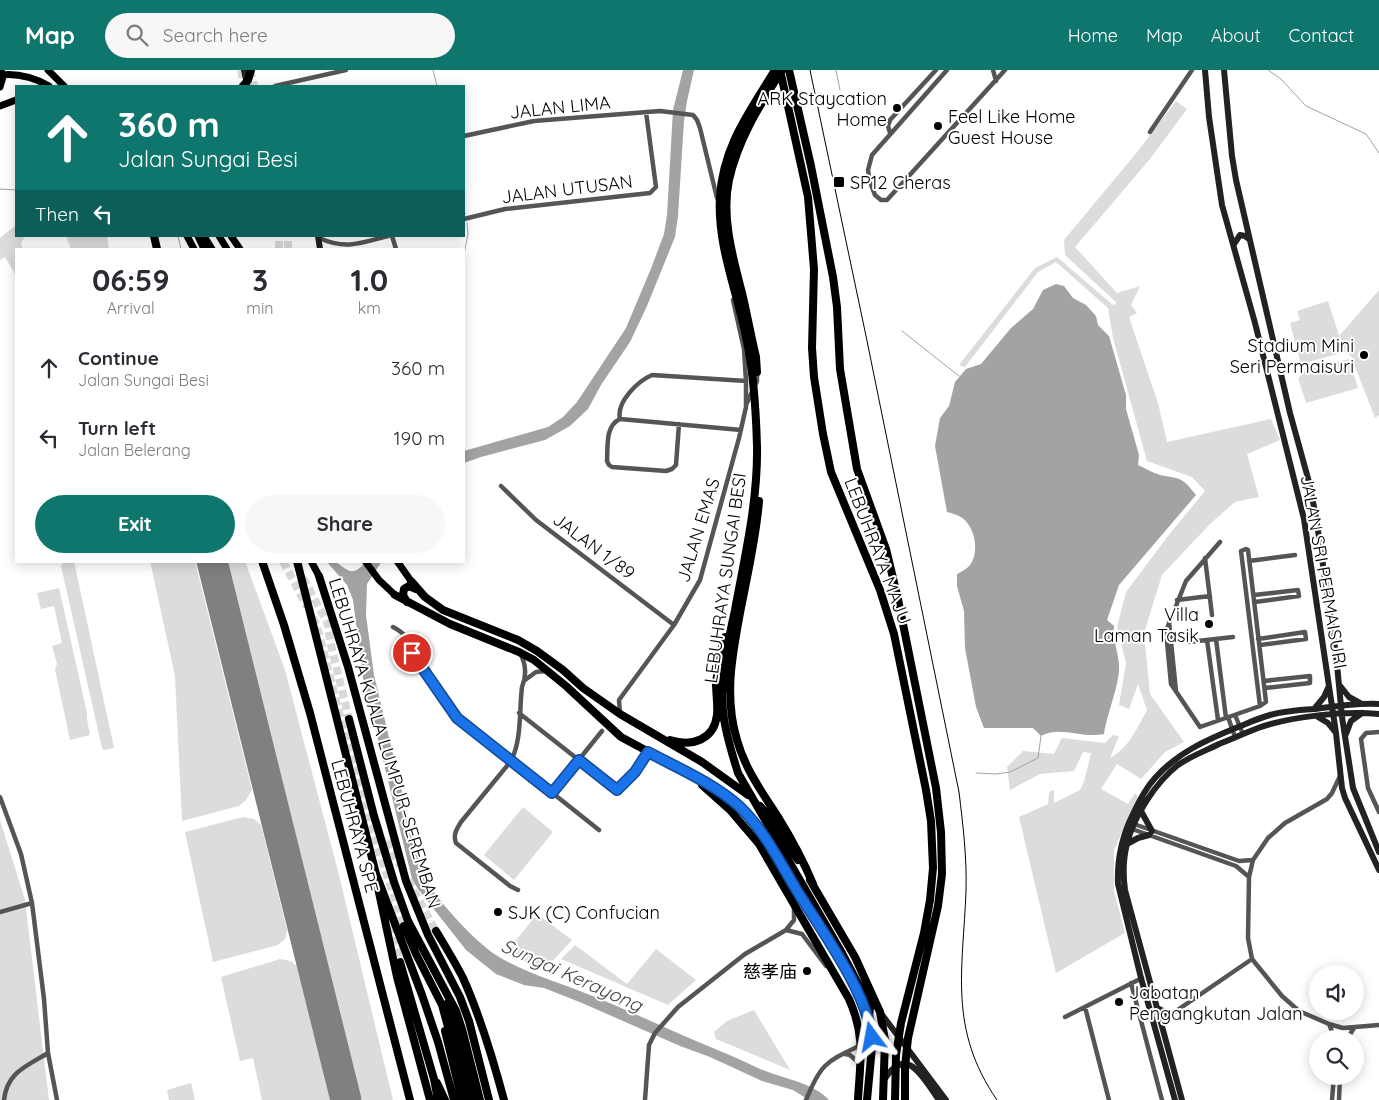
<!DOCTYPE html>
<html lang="en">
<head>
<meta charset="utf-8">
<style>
  :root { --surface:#fff; --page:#f7f7f7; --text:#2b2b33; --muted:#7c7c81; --accent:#0f766e }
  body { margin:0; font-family:Quicksand,"Noto Sans SC",sans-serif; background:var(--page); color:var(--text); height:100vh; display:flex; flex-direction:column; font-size:19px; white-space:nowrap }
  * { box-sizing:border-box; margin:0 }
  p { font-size:16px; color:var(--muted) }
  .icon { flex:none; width:28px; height:28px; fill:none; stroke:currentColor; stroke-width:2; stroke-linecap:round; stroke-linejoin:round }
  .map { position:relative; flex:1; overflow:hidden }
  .panel { position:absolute; left:15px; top:178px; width:450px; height:315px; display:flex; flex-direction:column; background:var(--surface); border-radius:0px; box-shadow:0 2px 12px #0003 }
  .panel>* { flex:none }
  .guide { position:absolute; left:15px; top:15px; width:450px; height:152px; border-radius:0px; box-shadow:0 2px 12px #0003; background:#0f766e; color:#fff; overflow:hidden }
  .fabs { position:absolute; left:1309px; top:895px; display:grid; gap:10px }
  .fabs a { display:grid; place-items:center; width:55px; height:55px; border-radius:50%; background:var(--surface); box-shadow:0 2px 12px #0003; font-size:25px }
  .pin { position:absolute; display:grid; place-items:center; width:42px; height:42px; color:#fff; margin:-21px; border:2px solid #fff; border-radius:50%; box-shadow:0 1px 5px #0007 }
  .me { position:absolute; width:55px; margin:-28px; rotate:347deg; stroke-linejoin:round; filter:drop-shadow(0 0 4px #0008) }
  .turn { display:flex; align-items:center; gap:18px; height:105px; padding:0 20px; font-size:22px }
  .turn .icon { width:65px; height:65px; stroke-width:2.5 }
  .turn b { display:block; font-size:35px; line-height:42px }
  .then { display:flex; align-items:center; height:48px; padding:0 20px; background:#0003; gap:10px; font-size:19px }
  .eta { display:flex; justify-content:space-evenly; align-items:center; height:85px; text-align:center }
  .eta b { font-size:30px; font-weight:800; line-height:35px }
  .action { display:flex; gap:10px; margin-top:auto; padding:10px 20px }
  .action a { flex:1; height:58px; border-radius:30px; background:var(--accent); color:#fff; font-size:20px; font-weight:800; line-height:58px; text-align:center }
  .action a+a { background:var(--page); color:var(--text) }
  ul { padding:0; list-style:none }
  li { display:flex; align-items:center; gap:15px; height:70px; padding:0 20px }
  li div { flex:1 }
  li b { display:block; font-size:19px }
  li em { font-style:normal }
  header { display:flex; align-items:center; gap:30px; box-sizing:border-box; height:70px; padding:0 25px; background:var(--accent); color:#fff }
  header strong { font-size:24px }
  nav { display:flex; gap:28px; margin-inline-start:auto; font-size:18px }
  .search { width:350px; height:45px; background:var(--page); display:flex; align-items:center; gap:12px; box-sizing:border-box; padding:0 18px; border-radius:28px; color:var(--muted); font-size:19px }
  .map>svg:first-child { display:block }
  .green { fill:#dcdcdc }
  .water { fill:#a3a3a3 }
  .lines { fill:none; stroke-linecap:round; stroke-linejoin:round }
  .stream { stroke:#a3a3a3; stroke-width:1 }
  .runway { stroke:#808080; stroke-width:31 }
  .highway-tunnel { stroke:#d9d9d9; stroke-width:8; stroke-dasharray:8 4; stroke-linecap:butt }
  .street { stroke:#555; stroke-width:4.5 }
  .secondary { stroke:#222; stroke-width:6 }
  .primary { stroke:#000; stroke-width:7 }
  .highway { stroke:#000; stroke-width:8 }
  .tram { stroke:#000; stroke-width:1 }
  .route-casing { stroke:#114b97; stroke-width:12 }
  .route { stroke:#1a73e8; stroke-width:9 }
  .poi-dot { fill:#000; stroke:#fff; stroke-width:2 }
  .labels { text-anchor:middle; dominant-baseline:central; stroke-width:4; stroke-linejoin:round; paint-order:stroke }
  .poi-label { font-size:18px; fill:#000; stroke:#fff; text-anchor:end }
  .street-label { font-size:18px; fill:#000; stroke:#fff }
  .water-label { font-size:19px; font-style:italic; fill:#444; stroke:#fff }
</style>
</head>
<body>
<header>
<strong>Map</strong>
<div class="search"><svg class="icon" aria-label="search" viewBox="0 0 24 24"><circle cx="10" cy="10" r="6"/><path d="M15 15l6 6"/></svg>Search here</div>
<nav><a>Home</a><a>Map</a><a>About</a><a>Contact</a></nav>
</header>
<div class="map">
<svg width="1379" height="1030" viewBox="0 0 1379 1030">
  <rect width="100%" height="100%" fill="#fff"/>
  <!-- green -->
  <path class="green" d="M1176,31L1187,39L1150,89L1075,177L1117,223L1140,216L1131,235L1137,243L1129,247L1158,333L1167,372L1271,349L1280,370L1247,384L1259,427L1235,432L1211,453L1162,505L1144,563L1150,624L1184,672L1165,682L1141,709L1117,694L1101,719L1128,734L1135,723L1138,727L1114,780V821L1125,863L1056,903L1019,747L1048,734L1049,722L1054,720V733L1080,720L1084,712L1091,683L1083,682L1074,701L1040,704L1010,720L1007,697L1023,681L1054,684L1062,668L1105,673L1113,665L1119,666L1110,688C1129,678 1137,658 1147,640L1138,614L1129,639L1119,635L1126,593L1117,557L1126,522L1168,466L1205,421L1192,407L1147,391L1113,268L1108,238L1056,192L1038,202L965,297L959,295L1035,198L1057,187L1113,235L1117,233L1065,185L1064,170L1138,81Z
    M16,155V166H25L21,173L23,179H16V206L5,187L0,190V168Z
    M66,166H107L109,179H71Z
    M1379,220V345L1375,348L1351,286L1345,282L1301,294L1290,253L1300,250L1297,241L1328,231L1342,274L1340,265Z
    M1349,289L1358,318L1306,333L1298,308L1302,305L1301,302Z
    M74,491L114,678L104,680L102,678L61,496L63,493Z
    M150,491H195L252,720L246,730L239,736L182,751L175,606Z
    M228,491H245L285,600L339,805L393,1030H362Z
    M59,518L87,643V649L90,665L70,670L55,599L57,594L52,576L62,573L54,536L41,539L37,523Z
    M523,737L553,762L514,810L484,785Z
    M243,747L254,749L261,755L287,860L285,869L278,875L213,892L185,762Z
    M0,750L25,830L49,1030H0Z
    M537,844L572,870L546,898L505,884Z
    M575,875L627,914L656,879L696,910L668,935L561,889Z
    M280,889L291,891L298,897L331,1030H262L253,988L240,991L221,907Z
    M754,940L790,1000L716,969L714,962L727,951Z
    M191,1013L195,1030H169L167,1020Z"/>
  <!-- water -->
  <path class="water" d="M683,0H694L687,31L684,51L678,146L675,167L647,236L630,272L601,315L588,339L570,356L545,370L481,387L464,393V381L548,357L563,347L577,332L626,258L652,196L664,164L667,145L673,40Z
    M1056,214L1064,216L1073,228L1086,235L1096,246L1098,255L1109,266L1126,325V339L1139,385L1138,395C1145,398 1153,403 1160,405C1181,409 1182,407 1196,425L1119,515L1107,550L1114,556C1113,571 1118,581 1119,595C1120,614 1107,643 1104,664C1083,669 1059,655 1041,666L1033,658H984L976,637L965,578L964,541L957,516V504C961,502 967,499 970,495C980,481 975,454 959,446C955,444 951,443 947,442L935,376L940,348L949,336L955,312L966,299L981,294L1011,258L1033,239L1043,220Z
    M326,491H335C350,503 353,506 367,491H382L367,514L366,545L374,605L421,801C429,822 476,873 496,885C524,903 559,912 590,925C618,936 646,949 673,961C702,974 732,985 760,999C781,1008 814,1013 829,1030H809L793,1020L762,1011L710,987L680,976L582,933L544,918L524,915L496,904L466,880L418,819L412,809L363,608L353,530L347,515Z"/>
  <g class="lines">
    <!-- stream -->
    <path class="stream" d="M433,0L437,16
      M836,0L840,20
      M1268,0L1281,9L1306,36L1366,64L1379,83
      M0,119L16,120
      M464,137L465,144
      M178,166L181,179
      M464,185L468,164L467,153
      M902,261L959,306
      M976,703L996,704L1010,702L1038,688L1041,666"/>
    <!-- runway -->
    <path class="runway" d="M212,491L346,1030"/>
    <!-- highway-tunnel -->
    <path class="highway-tunnel" d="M241,0L244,16
      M250,0L254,16
      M279,179V166
      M288,179V166
      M283,491L307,537
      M303,508L327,552L331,575L349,649
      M313,547L317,556L344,662L374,767L404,856
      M387,771L400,796
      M408,810L436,861
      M387,844L400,892"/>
    <!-- street -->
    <path class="street" d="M947,0L872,85L868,100L870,112L875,125L881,130H887L1005,0
      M993,0L996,11
      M275,16L346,0
      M1150,62L1192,0
      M890,63L888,56L890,50L936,0
      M464,66L534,51L660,41L693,45L697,50L700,58L717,128
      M464,149L505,139L650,123L656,117L646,42
      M392,166L396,179
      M319,168C346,180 361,173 388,166
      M746,335L757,311V301
      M620,349L741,360
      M679,354L676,395L672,399L666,401L612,397L609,395L607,391C608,376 605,356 620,349C616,332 638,311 652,305L746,311
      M501,416L536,450L674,555
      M1220,472L1186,511L1166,561L1171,614L1200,657L1260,636L1266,632L1248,480L1246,479L1241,481L1260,636
      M1205,488L1212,545
      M1249,491L1295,485
      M1254,525L1298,520L1299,526L1255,532
      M1177,530L1210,526
      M1169,552L1176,621
      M393,557C412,567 408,575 418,592L457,647L599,760
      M1216,569L1226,648
      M1258,569L1305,562L1306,569L1260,575
      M1207,570L1218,650
      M1189,572L1233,567
      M525,610L536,602L546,601
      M1264,611L1310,606V613L1265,618
      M519,643L617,720L635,702L649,683
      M620,644L619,630L674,555L700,510L739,368L746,337V311L744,279L733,230
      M1235,645L1243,664
      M1228,647L1235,667
      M1379,662L1366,663L1361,669L1368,718L1379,742
      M1340,706L1332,723L1327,729L1285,753L1268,768L1253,790L1249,807L1248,868L1252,889L1282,926L1299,941L1329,954L1343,958L1379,955
      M552,723L602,661
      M0,727L21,784L32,833L44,929L48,983L57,1030
      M1134,754L1239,791L1253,790
      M1132,759L1236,796L1249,807
      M518,820L510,816L456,773C453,765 456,760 461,752L511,691C522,669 519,642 522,617C527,605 526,594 520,583
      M0,842L32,833
      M786,860L802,864L826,896
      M1131,913L1162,1030
      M1085,937L1109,1030
      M1065,947L1142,908
      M1160,952L1252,889
      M1329,954L1335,969
      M1347,969L1354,958
      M845,984L850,985L860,994
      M4,1030C7,1002 27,996 48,983
      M645,1030L649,975L655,963L678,937L745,884L786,860L794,850V836
      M806,1030C821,993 826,992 861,975
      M1332,1030L1334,1006
      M1339,1030L1340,1006"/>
    <!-- secondary -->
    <path class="secondary" d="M244,0L247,14
      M1205,0L1209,47L1222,135L1255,253L1304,449L1336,663L1342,718L1345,728L1379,800
      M1224,0L1232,86L1236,110L1290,343L1309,412L1316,447L1336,584L1342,647L1353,718L1379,782
      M318,166L320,179
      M1234,174L1240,165L1245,166L1249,169
      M1341,617L1349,627L1360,633
      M1315,638L1324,627L1328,618
      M1318,647L1328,653L1336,663
      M1346,664L1351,651L1362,643
      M1141,741L1152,761
      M1127,774L1138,768L1149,765
      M1157,938L1171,945
      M880,942L946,1030
      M884,1010C907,973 923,1008 939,1030
      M1175,1030L1141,908L1118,814C1117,790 1122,766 1133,744C1139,731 1145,719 1155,708C1177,683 1206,670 1238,657C1248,653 1259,648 1270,645C1284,641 1300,640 1315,639C1336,636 1357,633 1379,634
      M1182,1030L1125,820C1123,805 1123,789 1127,774C1133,747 1156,712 1178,695C1191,686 1205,681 1219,674C1232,669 1245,663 1258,658C1292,646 1343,641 1379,644"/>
    <!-- primary -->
    <path class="primary" d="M48,0L64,16
      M0,5C18,3 33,7 49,16
      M0,17L3,7L1,0
      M0,36L16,30
      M187,166L194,179
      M198,166L204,179
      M204,166L212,179
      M219,166L227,179
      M231,166L240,179
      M311,491L319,506
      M365,491L379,510L395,525
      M397,491L411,511"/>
    <!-- highway -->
    <path class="highway" d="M775,0C750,41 723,76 720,127C717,175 737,221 746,267C754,303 756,340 757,376C758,431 745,486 735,540C728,573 719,608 723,641C725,663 732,683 738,703L842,883L870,936L869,949L872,977L867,1030
      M780,0L808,127L814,199L812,278L814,307L823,364L831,402L880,520L894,564L926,720L931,751L933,798L930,830L924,863L901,953L896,985L895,1030
      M789,0L811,96L833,207L837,237L840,299L857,399L886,479L898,529L936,718L941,762L942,804L938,836L908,968L905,997V1030
      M243,16L248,10L251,0
      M154,166L157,179
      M757,302L756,287C751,266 747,244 742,223C733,188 721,147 729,110C738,69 760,35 782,0
      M759,431C756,469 747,506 740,543C732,586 724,627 737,670C745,699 762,722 778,747C791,768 803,790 813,814
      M262,491L284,555L310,643L410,1030
      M297,491L376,804L422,925L438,972L454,1030
      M319,506L348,597L406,811L428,865L460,927L469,951L489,1030
      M411,511L425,527L443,540L518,570L537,581L563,600L583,618L620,644L702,692L748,725
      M395,525L450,554L519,582L534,590L566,616L621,667L710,715L740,738L769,773L842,894L860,928L868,947
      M407,532L403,525L404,519L409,516L416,519
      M349,649L374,746L394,812L408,851L456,941L462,959L480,1030
      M670,670C692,677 714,670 717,645C718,634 716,624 716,613C718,598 720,581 725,567
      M702,715L730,740L759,774L849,929C866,967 860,991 858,1030
      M760,736L770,747L798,790
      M810,810L855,887L880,942L885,970L883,1030
      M378,818L397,907L430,1030
      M404,856L416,884L442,935L468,1030
      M436,861C445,876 455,892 463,908C481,948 493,989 504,1030
      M400,892L434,1009L438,1030
      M448,933L475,1030
      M445,961L462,1030
      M437,1013L445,1030"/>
    <!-- tram -->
    <path class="tram" d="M810,0L866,266L959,722C963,755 967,788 966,821C963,900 948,959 997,1030"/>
  </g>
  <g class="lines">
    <!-- route casing -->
    <g class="route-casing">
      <path id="route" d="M412,583L457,648L552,723L579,690L617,720L635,702L648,682C680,699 713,713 740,737C764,760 779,791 796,819C821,860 866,920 872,967"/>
    </g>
    <!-- route -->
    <use href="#route" class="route"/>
  </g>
  <!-- markers -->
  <g class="poi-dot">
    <circle cx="897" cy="38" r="5"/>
    <circle cx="938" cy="56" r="5"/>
    <rect x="833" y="106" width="12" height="12" rx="2.5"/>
    <circle cx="1364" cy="285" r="5"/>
    <circle cx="1209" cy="554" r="5"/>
    <circle cx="498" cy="842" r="5"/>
    <circle cx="807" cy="901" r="5"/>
    <circle cx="1119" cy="932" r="5"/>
  </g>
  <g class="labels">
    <!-- poi labels -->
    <g class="poi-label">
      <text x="887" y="28">ARK Staycation<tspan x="887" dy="21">Home</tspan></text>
      <text x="948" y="46" text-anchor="start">Feel Like Home<tspan x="948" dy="21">Guest House</tspan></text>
      <text x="850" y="112" text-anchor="start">SP12 Cheras</text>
      <text x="1354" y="275">Stadium Mini<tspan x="1354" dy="21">Seri Permaisuri</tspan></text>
      <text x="1199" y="544">Villa<tspan x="1199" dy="21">Laman Tasik</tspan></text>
      <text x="508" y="842" text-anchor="start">SJK (C) Confucian</text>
      <text x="797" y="901">慈孝庙</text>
      <text x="1129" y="922" text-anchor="start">Jabatan<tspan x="1129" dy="21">Pengangkutan Jalan</tspan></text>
    </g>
    <!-- street labels -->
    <g class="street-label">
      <text transform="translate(560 37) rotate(-6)">JALAN LIMA</text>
      <text transform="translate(567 119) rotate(-7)">JALAN UTUSAN</text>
      <text transform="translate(698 460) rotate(-73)">JALAN EMAS</text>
      <text transform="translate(594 476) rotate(37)">JALAN 1/89</text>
      <text transform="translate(878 481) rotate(69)">LEBUHRAYA MAJU</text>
      <text transform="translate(1324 502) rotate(80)">JALAN SRI PERMAISURI</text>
      <text transform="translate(725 508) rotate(-82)">LEBUHRAYA SUNGAI BESI</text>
      <text transform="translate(385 673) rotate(73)">LEBUHRAYA KUALA LUMPUR–SEREMBAN</text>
      <text transform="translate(355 756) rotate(75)">LEBUHRAYA SPE</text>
    </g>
    <!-- water labels -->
    <g class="water-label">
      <text transform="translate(572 905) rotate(24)">Sungai Kerayong</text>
    </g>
  </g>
</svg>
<div class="fabs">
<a><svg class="icon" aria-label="sound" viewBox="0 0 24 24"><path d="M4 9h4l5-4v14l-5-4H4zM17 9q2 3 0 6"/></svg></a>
<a><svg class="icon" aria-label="search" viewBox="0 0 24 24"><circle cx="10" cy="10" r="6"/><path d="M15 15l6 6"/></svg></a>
</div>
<div class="pin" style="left:412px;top:583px;background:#d93025"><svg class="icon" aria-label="arrive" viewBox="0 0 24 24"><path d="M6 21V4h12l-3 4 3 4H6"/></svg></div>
<svg class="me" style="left:872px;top:967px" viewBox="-20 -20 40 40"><path d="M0-17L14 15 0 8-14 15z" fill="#1a73e8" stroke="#fff" stroke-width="4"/></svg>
<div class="guide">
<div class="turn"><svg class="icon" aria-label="ahead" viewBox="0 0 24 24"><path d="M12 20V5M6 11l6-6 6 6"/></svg><div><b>360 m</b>Jalan Sungai Besi</div></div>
<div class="then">Then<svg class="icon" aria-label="left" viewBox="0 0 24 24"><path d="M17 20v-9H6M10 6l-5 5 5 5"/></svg></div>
</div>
<section class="panel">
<div class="eta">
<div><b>06:59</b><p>Arrival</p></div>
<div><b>3</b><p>min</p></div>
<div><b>1.0</b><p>km</p></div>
</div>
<ul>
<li><svg class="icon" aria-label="ahead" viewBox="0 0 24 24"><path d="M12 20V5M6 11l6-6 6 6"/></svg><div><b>Continue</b><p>Jalan Sungai Besi</p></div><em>360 m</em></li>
<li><svg class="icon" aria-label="left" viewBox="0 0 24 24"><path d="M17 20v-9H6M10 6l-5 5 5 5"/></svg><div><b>Turn left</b><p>Jalan Belerang</p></div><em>190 m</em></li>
</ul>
<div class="action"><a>Exit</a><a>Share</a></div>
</section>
</div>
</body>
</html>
